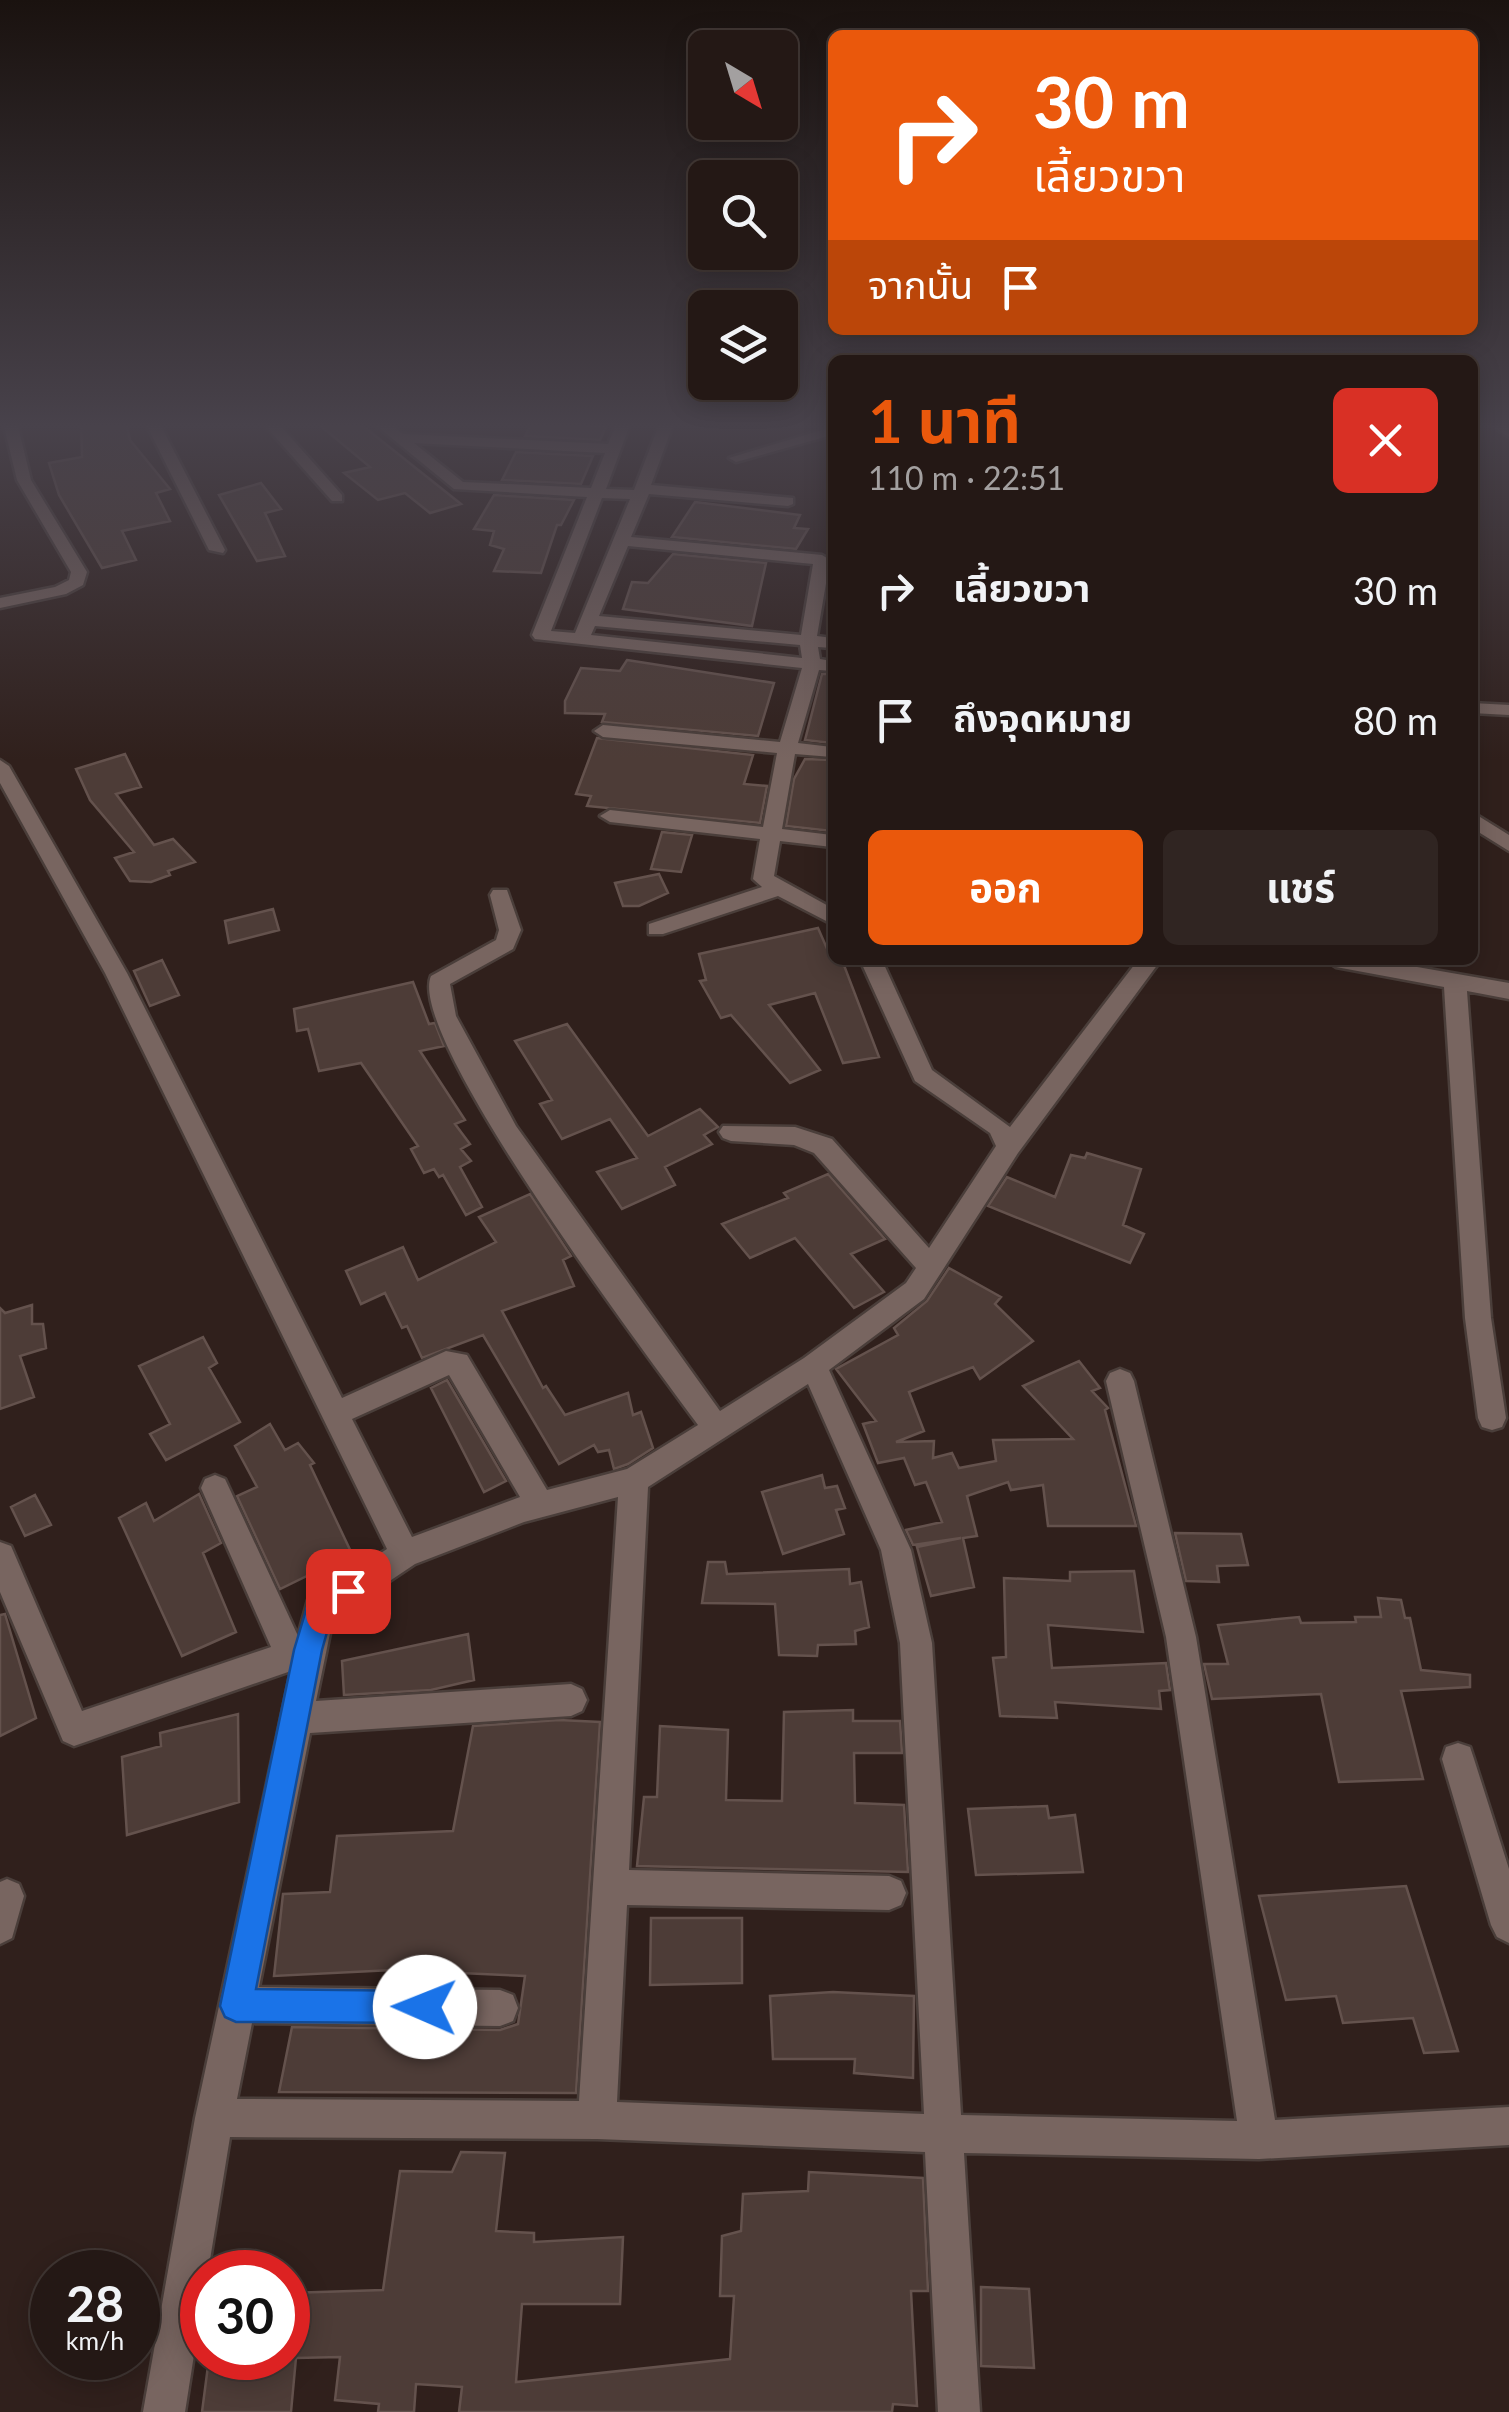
<!DOCTYPE html>
<html lang="th">
<head>
<meta charset="utf-8">
<style>
  :root { --surface:#241815; --page:#302522; --text:#f1f3f6; --muted:#a3a0a0; --line:#413734; --accent:#ea580c }
  body { margin:0; font-family:Lato,"Noto Sans Thai",sans-serif; background:var(--page); color:var(--text); height:100vh; display:flex; flex-direction:column; font-size:38px; white-space:nowrap }
  * { box-sizing:border-box; margin:0 }
  p { font-size:32px; color:var(--muted) }
  .icon { flex:none; width:55px; height:55px; fill:none; stroke:currentColor; stroke-width:2; stroke-linecap:round; stroke-linejoin:round }
  .map { position:relative; flex:1; overflow:hidden }
  .sheet { position:absolute; left:828px; top:355px; width:650px; height:610px; display:flex; flex-direction:column; background:var(--surface); border-radius:15px; box-shadow:0 5px 25px #0003,0 0 0 2px var(--line) }
  .sheet>* { flex:none }
  .guide { position:absolute; left:828px; top:30px; width:650px; height:305px; border-radius:15px; box-shadow:0 5px 25px #0003,0 0 0 2px var(--line); background:#ea580c; color:#fff; overflow:hidden }
  .needle { width:65px; rotate:142deg }
  .fabs { position:absolute; left:688px; top:30px; display:grid; gap:20px }
  .fabs a { display:grid; place-items:center; width:110px; height:110px; border-radius:15px; background:var(--surface); box-shadow:0 5px 25px #0003,0 0 0 2px var(--line); font-size:50px }
  .speed { position:absolute; left:30px; top:2250px; display:flex; gap:20px; font-size:50px; font-weight:700; text-align:center }
  .speed>* { display:grid; place-content:center; width:130px; height:130px; border-radius:50%; background:var(--surface); box-shadow:0 5px 25px #0003,0 0 0 2px var(--line); line-height:1 }
  .speed small { font-size:25px; font-weight:400 }
  .speed .limit { border:15px solid #d22; background:#fff; color:#111 }
  .pin { position:absolute; display:grid; place-items:center; width:85px; height:85px; color:#fff; margin:-42px; border-radius:20px; box-shadow:0 5px 15px #0006 }
  .me { position:absolute; width:110px; margin:-55px; rotate:271deg; stroke-linejoin:round; filter:drop-shadow(0 0 8px #0008) }
  .turn { display:flex; align-items:center; gap:35px; height:210px; padding:0 40px; font-size:45px }
  .turn .icon { width:130px; height:130px; stroke-width:2.5 }
  .turn b { display:block; font-size:70px; line-height:85px }
  .then { display:flex; align-items:center; height:95px; padding:0 40px; background:#0003; gap:20px; font-size:38px }
  .round { display:grid; place-items:center; flex:none; width:105px; height:105px; border-radius:15px; background:var(--page) }
  .summary { display:flex; align-items:center; justify-content:space-between; height:170px; padding:0 40px }
  h1 { font-size:60px; font-weight:700; line-height:75px; color:var(--accent) }
  .cta { display:flex; gap:20px; margin-top:auto; padding:20px 40px }
  .cta a { flex:1; height:115px; border-radius:15px; background:var(--accent); color:#fff; font-size:40px; font-weight:700; line-height:115px; text-align:center }
  .cta a+a { background:var(--page); color:var(--text) }
  ul { padding:0; list-style:none }
  li { display:flex; align-items:center; gap:30px; height:130px; padding:0 40px }
  li div { flex:1 }
  li b { display:block; font-size:38px }
  li em { font-style:normal }
  .map>svg:first-child { display:block }
  .building { fill:#4d3c37; stroke:#64524d; stroke-width:2.5 }
  .lines { fill:none; stroke-linecap:round; stroke-linejoin:round }
  .minor-casing { stroke:#4a3e3a; stroke-width:5 }
  .minor { fill:#786560; fill-rule:evenodd }
  .route { fill:#1a73e8; stroke:#114b97; stroke-width:2.5 }
</style>
</head>
<body>
<div class="map">
<svg width="1509" height="2412" viewBox="0 0 1509 2412">
  <rect width="100%" height="100%" fill="#30201c"/>
  <!-- building -->
  <path class="building" d="M81,422H126L130,440L170,489L156,493L170,521L122,531L136,560L102,568L59,495L49,463L82,457Z
    M316,422H358L461,504L430,513L405,493L378,500L344,473L370,467Z
    M532,422H591L589,426L606,427L600,440L525,436Z
    M516,452L593,456L581,484L502,480Z
    M261,483L281,509L265,513L285,556L257,561L219,495Z
    M494,495L574,500L561,525H557L541,573L494,571L504,549L490,545L494,531L474,529Z
    M695,502L800,515L794,528L808,529L796,549L672,537Z
    M673,554L766,563L752,626L623,609L632,582L648,583Z
    M627,660L774,683L758,736L602,722L605,714L565,713V701L581,668L620,671Z
    M822,674H832V743L805,740Z
    M597,738L753,755L744,784L767,786L760,823L587,806L591,796L576,794Z
    M125,754L141,787L116,794L154,845L173,839L195,862L168,871L170,875L151,882L130,881L115,858L134,852L90,800L76,769Z
    M805,759L832,760V831L786,826L794,779Z
    M662,832L692,835L681,872L651,869Z
    M659,874L668,893L639,906H623L615,883Z
    M273,909L279,930L229,943L225,921Z
    M818,928L832,960H842L879,1057L843,1063L815,993L769,1005L820,1070L790,1083L731,1015L721,1018L700,981L706,980L699,954Z
    M162,960L179,995L150,1006L134,971Z
    M413,982L429,1024L435,1023L444,1046L420,1051L465,1120L455,1124L470,1144L461,1149L471,1161L460,1167L482,1207L466,1215L443,1175L439,1177L434,1169L424,1173L411,1149L418,1146L361,1063L319,1071L308,1029L297,1031L294,1009Z
    M567,1024L648,1136L700,1109L718,1127L704,1135L712,1144L665,1167L675,1185L622,1209L597,1172L637,1158L610,1119L562,1139L540,1104L552,1100L515,1041Z
    M1087,1153L1141,1169L1123,1225L1144,1234L1130,1263L988,1206L1007,1177L1055,1197L1071,1155L1085,1158Z
    M828,1174L885,1239L851,1254L884,1292L854,1308L795,1238L750,1258L722,1224L788,1198L784,1193Z
    M530,1194L571,1256L563,1260L574,1286L502,1311L543,1388L546,1386L565,1415L628,1393L633,1415L641,1412L653,1448L628,1464L614,1469L609,1450L598,1452L594,1445L559,1464L483,1335L422,1358L407,1326L402,1328L385,1293L361,1304L346,1271L403,1247L418,1280L496,1242L479,1217Z
    M949,1268L1001,1297L995,1304L1033,1341L980,1379L973,1367L909,1392L924,1431L896,1442L934,1441L933,1458L952,1453L959,1468L996,1461L993,1440L1073,1439L1023,1386L1079,1361L1100,1388L1092,1391L1108,1408L1105,1410L1136,1526H1048L1043,1485L1011,1490L1008,1482L967,1496L977,1536L963,1538L974,1587L931,1596L917,1547L961,1538L913,1545L906,1530L942,1522L926,1482L915,1485L904,1458L878,1463L863,1424L876,1421L836,1369L898,1335L894,1328L927,1301Z
    M32,1305V1324H43L46,1348L20,1356L34,1397L0,1409V1308L5,1313Z
    M203,1337L217,1363L209,1368L240,1422L166,1460L150,1434L170,1424L139,1366Z
    M447,1380L506,1481L484,1492L431,1388Z
    M270,1424L285,1450L298,1443L314,1463L310,1465L352,1554L280,1589L237,1496L257,1487L235,1446Z
    M822,1475L825,1488L837,1486L845,1508L836,1510L844,1534L783,1554L762,1492Z
    M199,1494L221,1543L203,1553L236,1632L182,1656L119,1518L146,1503L154,1521Z
    M35,1495L51,1525L25,1536L11,1507Z
    M1175,1533L1241,1534L1248,1565L1217,1566L1219,1582L1186,1581Z
    M708,1562H725L727,1574L849,1569L850,1584L861,1582L869,1627L855,1631L856,1644L818,1645L817,1656L779,1655L775,1604L702,1603Z
    M1134,1571L1143,1632L1048,1625L1052,1668L1166,1663L1170,1690L1159,1691L1161,1709L1055,1702L1057,1718L1000,1716L993,1658L1006,1657L1004,1578L1070,1581V1572Z
    M1378,1598L1401,1600L1405,1618H1410L1421,1670L1470,1675V1687L1401,1691L1423,1779L1339,1782L1321,1694L1212,1699L1204,1664H1228L1218,1625L1299,1617L1301,1623L1356,1622L1355,1617H1381Z
    M5,1614L36,1718L0,1736V1615Z
    M468,1634L474,1680L431,1690L344,1695L342,1661Z
    M853,1710V1721H900L902,1753H854L855,1803L904,1805L908,1872L637,1866L644,1797H657L660,1726L728,1730L726,1800L782,1801L784,1712Z
    M238,1714L239,1802L127,1835L122,1757L161,1746L160,1733Z
    M559,1720L600,1722L576,2093L279,2092L292,2027L500,2030L518,2024L525,1976L393,1970L274,1976L283,1894L330,1892L337,1836L453,1831L473,1726Z
    M1047,1806L1049,1818L1075,1815L1083,1872L976,1875L968,1809Z
    M1406,1886L1458,2051L1424,2053L1413,2018L1343,2023L1336,1996L1286,2000L1259,1896Z
    M651,1918H742V1983L650,1985Z
    M833,1992L914,1996L913,2078L854,2073L855,2059H773L770,1996Z
    M461,2152L505,2153L496,2231L534,2233V2242L623,2237L620,2304H522L516,2382L730,2359L734,2296H720L722,2236L741,2231L743,2194L808,2191L809,2172L923,2178L928,2291H911L917,2406L893,2404L892,2412H459L462,2387L416,2384L414,2412H378L379,2404L335,2400L340,2357L296,2358L291,2412H202L209,2358H288V2293L383,2290L400,2171L452,2172Z
    M981,2287L1029,2289L1034,2368L981,2366Z"/>
  <g class="lines">
    <!-- minor casing -->
    <g class="minor-casing">
      <path id="minor" d="M3,422H17L31,480L87,572L83,585L66,594L0,608V598L55,587L69,580L71,572L17,480Z
        M145,422H159L225,550L223,553L209,550Z
        M262,422H277L342,495V501H332Z
        M372,422H388L403,434L608,444L617,422H631L606,489L634,490L660,422H674L651,485L793,498V504L788,506L649,494L631,537L822,555L830,560L817,636L832,638V648L818,647L820,659L832,661V671L819,670L798,743L832,747V757L795,754L782,829L832,835V847L780,841L774,876L832,908V924L778,896L663,934H649V924L762,887L753,879L760,839L610,822L600,816L610,810L763,827L777,753L603,737L594,731L603,725L780,742L802,668L535,639L532,635L587,497L454,489ZM414,443L605,453L591,488L463,482ZM602,498L630,499L575,633L551,631ZM628,546L813,564L801,635L599,616ZM595,626L800,645L802,658L591,635Z
        M1485,422H1502L1509,427V437Z
        M832,427V435L736,462L729,458Z
        M1472,703L1509,705V715L1472,713Z
        M0,760L9,766L127,973L342,1398L446,1351L467,1355L547,1490L627,1469L698,1425C652,1362 405,1036 431,976L496,940L499,930L490,895L493,890H507L521,930L513,949L450,984L456,1016L516,1126L720,1411L804,1358L906,1283L916,1268L814,1153L794,1145L731,1141L723,1138L719,1132L723,1126L795,1127L832,1139L929,1248L996,1146L990,1133L915,1081L860,960H882L932,1070L1010,1127L1138,960H1161L1018,1153L924,1299L829,1370L911,1550L932,1643L961,2115L1237,2121L1166,1637L1106,1381L1110,1373L1120,1369L1130,1373L1134,1381L1196,1637L1275,2120L1509,2107V2145L1259,2159L964,2153L980,2412H938L925,2152L597,2139L230,2137L208,2272H202V2304L185,2412H143L195,2118L291,1671L74,1746L63,1741L0,1592V1542L11,1546L82,1711L271,1647L201,1488L205,1479L215,1475L225,1479L298,1636L308,1600L387,1549L105,973L0,783ZM449,1375L520,1497L412,1537L352,1419ZM808,1384L881,1550L900,1643L924,2114L617,2102L627,1905L889,1910L901,1905L906,1893L901,1881L889,1876L629,1870L648,1487ZM618,1497L579,2101L237,2099L252,2023L500,2026L513,2021L518,2008L513,1995L500,1990L259,1987L310,1733L571,1716L582,1711L587,1700L582,1689L571,1684L316,1701L333,1619L415,1564L524,1522Z
        M1472,812L1509,835V851L1472,828Z
        M1325,960H1377L1509,983V999L1467,991L1491,1318L1506,1418L1502,1427L1492,1430L1482,1427L1478,1418L1465,1318L1444,987L1336,967Z
        M1458,1743L1470,1747L1474,1759L1509,1869V1943L1497,1937L1491,1925L1442,1759L1446,1747Z
        M7,1879L19,1884L24,1896L12,1938L0,1944V1882Z"/>
    </g>
    <!-- minor -->
    <use href="#minor" class="minor"/>
  </g>
  <!-- sky -->
  <linearGradient id="sky" x2="0" y2="1"><stop stop-color="#1a120f"/><stop offset="0.56" stop-color="#48424b"/><stop offset="1" stop-color="#48424b" stop-opacity="0"/></linearGradient>
  <rect width="1509" height="760" fill="url(#sky)"/>
  <!-- route -->
  <path class="route" d="M348,1578L358,1582L362,1591L358,1601L331,1618L322,1650L256,1989L425,1991L436,1995L441,2007L436,2019L425,2023L236,2022L225,2017L220,2006L294,1650L309,1600Z"/>
</svg>
<div class="fabs">
<a><svg class="needle" viewBox="-14 -14 28 28"><path d="M0-13l5 13h-10z" fill="#e53935"/><path d="M0 13l5-13h-10z" fill="#a3a0a0"/></svg></a>
<a><svg class="icon" aria-label="search" viewBox="0 0 24 24"><circle cx="10" cy="10" r="6"/><path d="M15 15l6 6"/></svg></a>
<a><svg class="icon" aria-label="layers" viewBox="0 0 24 24"><path d="M12 4l9 5-9 5-9-5zM3 14l9 5 9-5"/></svg></a>
</div>
<div class="speed"><div>28<small>km/h</small></div><div class="limit">30</div></div>
<div class="pin" style="left:348px;top:1591px;background:#d93025"><svg class="icon" aria-label="arrive" viewBox="0 0 24 24"><path d="M6 21V4h12l-3 4 3 4H6"/></svg></div>
<svg class="me" style="left:425px;top:2007px" viewBox="-20 -20 40 40"><circle r="19" fill="#fff"/><path d="M0-13L10 11 0 6-10 11z" fill="#1a73e8"/></svg>
<div class="guide">
<div class="turn"><svg class="icon" aria-label="right" viewBox="0 0 24 24"><path d="M7 20v-9h11M14 6l5 5-5 5"/></svg><div><b>30 m</b>เลี้ยวขวา</div></div>
<div class="then">จากนั้น<svg class="icon" aria-label="arrive" viewBox="0 0 24 24"><path d="M6 21V4h12l-3 4 3 4H6"/></svg></div>
</div>
<section class="sheet">
<div class="summary"><div><h1>1 นาที</h1><p>110 m · 22:51</p></div><a class="round" style="background:#d93025;color:#fff"><svg class="icon" aria-label="close" viewBox="0 0 24 24"><path d="M6 6l12 12M18 6L6 18"/></svg></a></div>
<ul>
<li><svg class="icon" aria-label="right" viewBox="0 0 24 24"><path d="M7 20v-9h11M14 6l5 5-5 5"/></svg><div><b>เลี้ยวขวา</b></div><em>30 m</em></li>
<li><svg class="icon" aria-label="arrive" viewBox="0 0 24 24"><path d="M6 21V4h12l-3 4 3 4H6"/></svg><div><b>ถึงจุดหมาย</b></div><em>80 m</em></li>
</ul>
<div class="cta"><a>ออก</a><a>แชร์</a></div>
</section>
</div>
</body>
</html>
